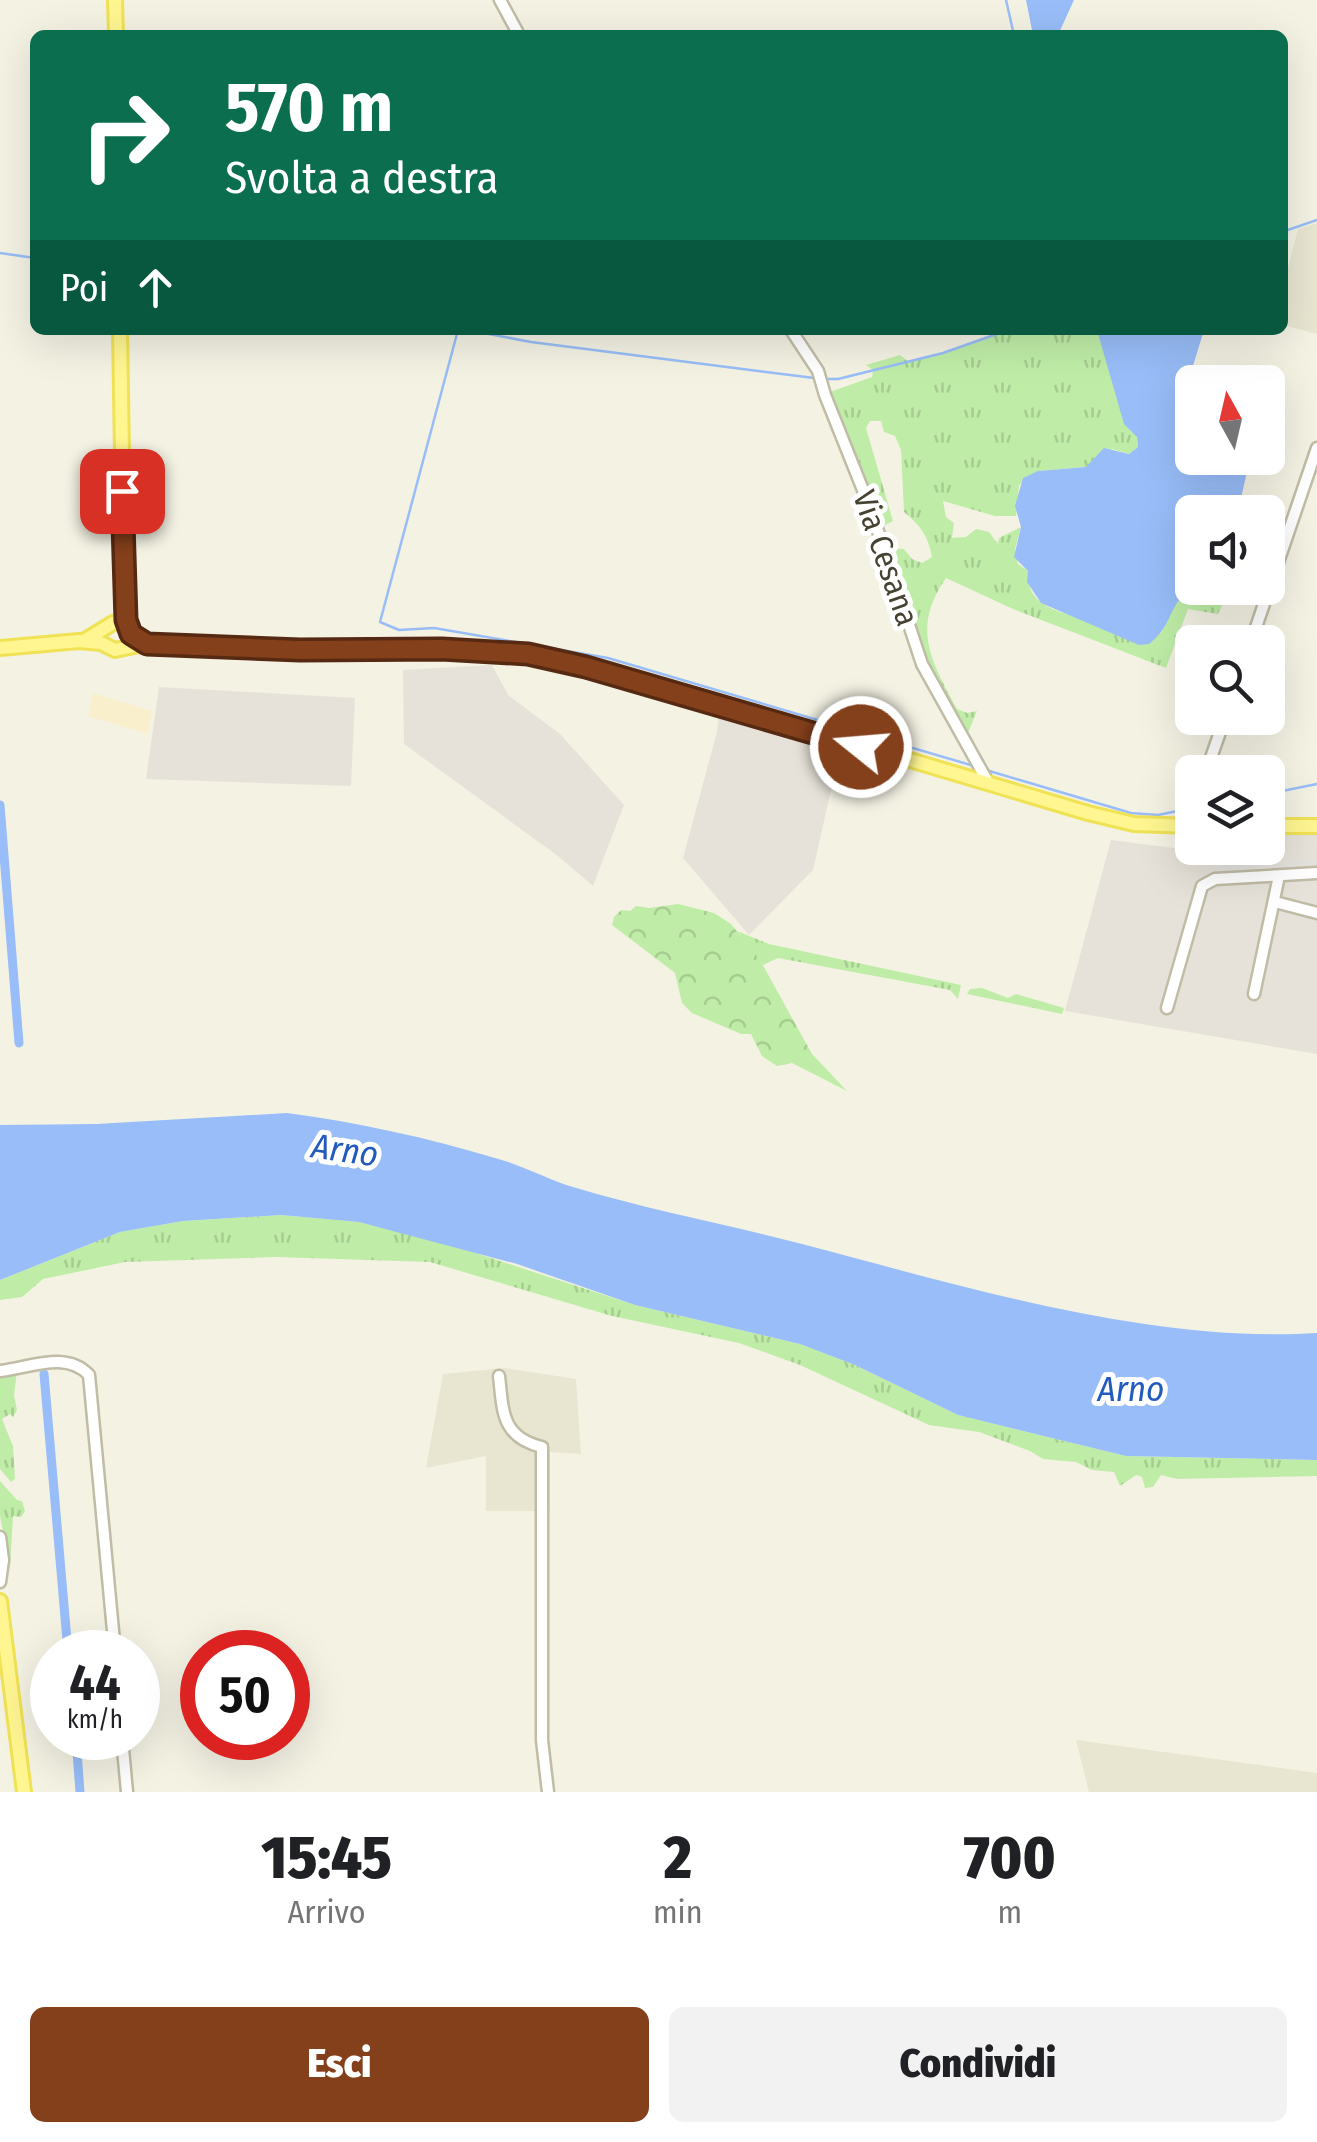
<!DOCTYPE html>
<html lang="it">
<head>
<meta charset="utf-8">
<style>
  :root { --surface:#fff; --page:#f2f2f2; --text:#202124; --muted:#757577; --accent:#843f1b }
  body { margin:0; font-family:"Fira Sans Condensed",sans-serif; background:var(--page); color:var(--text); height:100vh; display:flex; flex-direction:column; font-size:38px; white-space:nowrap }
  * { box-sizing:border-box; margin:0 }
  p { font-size:32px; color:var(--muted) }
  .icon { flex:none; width:55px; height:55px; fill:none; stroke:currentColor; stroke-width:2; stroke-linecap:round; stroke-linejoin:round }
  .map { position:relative; height:1792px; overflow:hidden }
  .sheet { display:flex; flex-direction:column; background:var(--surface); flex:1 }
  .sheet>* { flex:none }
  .top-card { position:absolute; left:30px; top:30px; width:1258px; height:305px; border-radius:15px; box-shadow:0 10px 40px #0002; background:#0b6e4f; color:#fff; overflow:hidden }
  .needle { width:65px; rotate:352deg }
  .tools { position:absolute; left:1175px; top:365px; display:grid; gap:20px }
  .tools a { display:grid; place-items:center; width:110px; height:110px; border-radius:15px; background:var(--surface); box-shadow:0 10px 40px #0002; font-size:50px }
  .speed { position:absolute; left:30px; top:1630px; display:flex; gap:20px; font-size:50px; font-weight:700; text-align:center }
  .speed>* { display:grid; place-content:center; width:130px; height:130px; border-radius:50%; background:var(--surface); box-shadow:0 10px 40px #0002; line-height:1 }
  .speed small { font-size:25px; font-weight:400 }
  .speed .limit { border:15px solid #d22; background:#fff; color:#111 }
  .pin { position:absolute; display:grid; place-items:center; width:85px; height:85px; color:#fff; margin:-42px; border-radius:20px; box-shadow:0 5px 15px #0006 }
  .me { position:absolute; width:110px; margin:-55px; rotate:287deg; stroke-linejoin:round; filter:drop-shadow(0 0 8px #0008) }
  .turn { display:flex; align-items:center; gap:35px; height:210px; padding:0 30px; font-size:45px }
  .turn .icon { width:130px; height:130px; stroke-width:2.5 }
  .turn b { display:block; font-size:70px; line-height:85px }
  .then { display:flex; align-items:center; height:95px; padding:0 30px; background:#0003; gap:20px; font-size:38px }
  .eta { display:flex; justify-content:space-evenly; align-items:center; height:170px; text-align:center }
  .eta b { font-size:60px; font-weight:800; line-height:70px }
  .button { display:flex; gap:20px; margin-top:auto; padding:20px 30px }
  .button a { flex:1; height:115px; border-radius:15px; background:var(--accent); color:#fff; font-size:40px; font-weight:800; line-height:115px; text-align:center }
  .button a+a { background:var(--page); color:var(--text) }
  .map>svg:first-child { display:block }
  .residential { fill:#e8e6d1 }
  .commercial { fill:#f9efcc }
  .industrial { fill:#e6e2d9 }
  .grass { fill:url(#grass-tufts) }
  .forest { fill:url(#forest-crowns) }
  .parking { fill:#e4e2dd }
  .water { fill:#98bdf8 }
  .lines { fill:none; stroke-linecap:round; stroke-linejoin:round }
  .stream { stroke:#98bdf8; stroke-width:2.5 }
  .canal { stroke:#98bdf8; stroke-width:9 }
  .minor-casing { stroke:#c0bca5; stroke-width:15 }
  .major-casing { stroke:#f0e255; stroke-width:18 }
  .minor { stroke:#fff; stroke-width:10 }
  .major { stroke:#fff691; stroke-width:12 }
  .route-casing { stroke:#562912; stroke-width:25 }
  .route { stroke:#843f1b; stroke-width:18 }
  .labels { text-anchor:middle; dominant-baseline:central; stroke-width:10; stroke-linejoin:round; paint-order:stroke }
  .street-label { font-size:32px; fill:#464333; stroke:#fff }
  .water-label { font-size:35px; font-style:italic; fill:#215bbd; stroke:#fff }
</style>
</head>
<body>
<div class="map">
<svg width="1317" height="1792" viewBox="0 0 1317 1792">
  <defs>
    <pattern id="grass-tufts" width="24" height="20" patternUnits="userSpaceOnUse" patternTransform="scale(2.5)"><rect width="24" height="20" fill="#bfeda7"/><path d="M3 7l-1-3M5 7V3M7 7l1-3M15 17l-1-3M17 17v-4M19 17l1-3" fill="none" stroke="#a6cc90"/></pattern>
    <pattern id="forest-crowns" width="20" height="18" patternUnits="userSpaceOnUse" patternTransform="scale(2.5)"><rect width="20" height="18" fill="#bfeda7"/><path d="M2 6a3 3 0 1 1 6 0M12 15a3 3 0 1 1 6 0" fill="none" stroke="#a6cc90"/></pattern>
  </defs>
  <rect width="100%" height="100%" fill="#f4f2e3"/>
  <!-- residential -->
  <path class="residential" d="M1317,223V334L1283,325V287L1298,229Z
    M505,1368L576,1379L581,1454L550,1452V1511H486V1456L426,1468L443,1374Z
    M1076,1740L1317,1773V1792H1089Z"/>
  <!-- commercial -->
  <path class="commercial" d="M93,693L152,711L148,734L88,716Z"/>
  <!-- industrial -->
  <path class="industrial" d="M492,665L508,695L560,734L624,805L593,886L558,856L404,744L403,670Z
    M159,687L355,698L351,786L146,779Z
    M719,713L840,750L813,870L749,935L683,858L717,732Z
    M1268,834H1317V1054L1065,1011L1111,840L1189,850L1268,848Z"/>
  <!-- grass -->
  <path class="grass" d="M1008,330H1097L1137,438L1138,447L1129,454L1112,449L1086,467L1038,471L1019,485L1016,516H995L943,501L946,517L954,523L952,538L966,537L976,529L989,532L998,544L999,538L1021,527L1015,549L1018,564L1028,571C1028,582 1029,591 1038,600C1059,620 1131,626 1161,633C1178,590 1186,588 1230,588L1218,614L1188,609L1166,668L1013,609L946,578C911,628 931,661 957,709L967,713L977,711L968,733L923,653L888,548L904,549L912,559L922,563L932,557C928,536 921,526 904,512L901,450L895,436L884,432L881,421H870L866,428L893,521L880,528L830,392L872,377L873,370L866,365L900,355L909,362L943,353Z
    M737,931L769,944L961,985L958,999L950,990L778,958L763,965Z
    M982,988L1008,998L1016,994L1064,1008L1062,1014L967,994L970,989Z
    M281,1215L359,1222L451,1245L635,1305L800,1344L855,1365L958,1415L1126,1456L1317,1460V1476L1177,1479L1161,1475L1153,1487L1145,1488L1142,1477L1136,1475L1120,1486L1114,1472L1092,1470L1076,1462L1043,1459L1030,1451L979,1432L929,1425L800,1365L739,1343L612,1316L430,1262L276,1257L125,1262L43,1279L22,1297L0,1300V1280L120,1232L183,1221Z
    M17,1371L14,1395L17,1410L13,1417L10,1414L2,1419L13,1446L15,1479L11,1482L0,1469V1373Z
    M0,1481L17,1500L22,1501L25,1511L21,1517L13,1516L10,1568L0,1516Z"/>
  <!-- forest -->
  <path class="forest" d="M678,904L714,913L731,924L760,960L812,1054L847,1091L792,1063L777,1066L762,1056L751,1034H741L692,1013L682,1003L675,973L612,925L614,917L621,910L630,911L636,906L649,908Z"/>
  <!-- parking -->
  <path class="parking" d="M1317,859V873L1215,879L1214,864Z"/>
  <!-- water -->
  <path class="water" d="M1026,0H1074L1058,35H1033Z
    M1097,330H1204L1188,382L1192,388V458H1250L1238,512H1192V588H1210C1165,590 1179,622 1149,644L1139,645L1041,603L1027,582L1028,571L1014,557L1021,527L1015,506L1023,478L1038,471L1086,467L1104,448L1129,454L1138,447L1137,437L1124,424Z
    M287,1113C357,1122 428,1138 495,1158C522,1165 547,1179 573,1187C649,1210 726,1224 802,1244C962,1286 1151,1344 1317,1333V1460L1126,1456L958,1415L855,1365L800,1344L635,1305L517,1264L359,1222L281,1215L183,1221L120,1232L0,1280V1125L96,1124Z"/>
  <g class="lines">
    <!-- stream -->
    <path class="stream" d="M1006,0L1014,35
      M1282,232L1317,220
      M0,253L35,258
      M458,330L380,622L399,630L434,628L608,658L974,766
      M468,330L531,342L814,378
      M827,379H838L943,353L1008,330
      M986,770L1131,813L1158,815L1192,808
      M1268,794L1317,784"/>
    <!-- canal -->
    <path class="canal" d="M0,805L19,1043
      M44,1374L68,1652
      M76,1738L80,1792"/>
    <!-- minor casing -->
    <g class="minor-casing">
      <path id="minor" d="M500,0L519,35
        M791,330L818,371L825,395L871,510L922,664L989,784
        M1251,642L1317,448
        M1206,772L1225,718
        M1275,902L1317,913
        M1254,994L1279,876
        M1167,1008L1202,886L1215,879L1317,873
        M0,1371C29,1368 66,1350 89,1375L115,1652
        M499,1376C503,1411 501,1437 542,1447V1740L548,1792
        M0,1537L3,1560L0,1582
        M122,1738L127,1792"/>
    </g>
    <!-- major casing -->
    <g class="major-casing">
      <path id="major" d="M115,0L116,35
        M120,330L124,578L129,628
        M87,639L113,623H121L129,629
        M0,648L79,641L101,643L115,650L139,645L475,650L557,660L752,713L1088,813L1134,824L1192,826
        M1268,826H1317
        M0,1601L24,1792"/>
    </g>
    <!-- minor -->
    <use href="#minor" class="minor"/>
    <!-- major -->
    <use href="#major" class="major"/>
  </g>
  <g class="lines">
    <!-- route casing -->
    <g class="route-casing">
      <path id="route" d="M122,491L126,620L131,634L147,644L300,650L442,649L528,654L586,667L861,747"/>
    </g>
    <!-- route -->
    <use href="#route" class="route"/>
  </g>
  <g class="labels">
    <!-- street labels -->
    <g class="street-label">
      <text transform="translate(886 558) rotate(71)">Via Cesana</text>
    </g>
    <!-- water labels -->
    <g class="water-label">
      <text transform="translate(345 1150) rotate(8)">Arno</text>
      <text x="1131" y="1389">Arno</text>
    </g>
  </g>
</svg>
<div class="tools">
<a><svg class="needle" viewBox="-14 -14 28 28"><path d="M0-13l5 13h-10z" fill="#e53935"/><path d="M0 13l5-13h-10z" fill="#757577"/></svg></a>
<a><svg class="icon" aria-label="sound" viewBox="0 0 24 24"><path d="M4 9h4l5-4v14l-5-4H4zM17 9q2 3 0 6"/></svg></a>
<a><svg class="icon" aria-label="search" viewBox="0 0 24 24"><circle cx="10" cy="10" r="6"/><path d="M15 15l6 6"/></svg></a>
<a><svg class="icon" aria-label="layers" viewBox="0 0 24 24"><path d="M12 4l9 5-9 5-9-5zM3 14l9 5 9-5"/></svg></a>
</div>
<div class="speed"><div>44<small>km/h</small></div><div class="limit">50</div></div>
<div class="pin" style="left:122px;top:491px;background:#d93025"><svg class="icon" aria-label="arrive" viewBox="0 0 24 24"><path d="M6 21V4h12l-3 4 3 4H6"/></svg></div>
<svg class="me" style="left:861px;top:747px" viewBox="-20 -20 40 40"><circle r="17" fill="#843f1b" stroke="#fff" stroke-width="3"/><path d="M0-11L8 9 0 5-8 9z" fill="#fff"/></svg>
<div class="top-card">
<div class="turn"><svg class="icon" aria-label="right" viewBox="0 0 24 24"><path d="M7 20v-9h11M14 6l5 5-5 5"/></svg><div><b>570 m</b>Svolta a destra</div></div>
<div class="then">Poi<svg class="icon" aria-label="ahead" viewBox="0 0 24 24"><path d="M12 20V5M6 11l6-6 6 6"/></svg></div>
</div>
</div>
<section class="sheet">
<div class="eta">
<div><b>15:45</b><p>Arrivo</p></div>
<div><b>2</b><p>min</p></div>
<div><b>700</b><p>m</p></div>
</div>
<div class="button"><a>Esci</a><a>Condividi</a></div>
</section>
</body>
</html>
